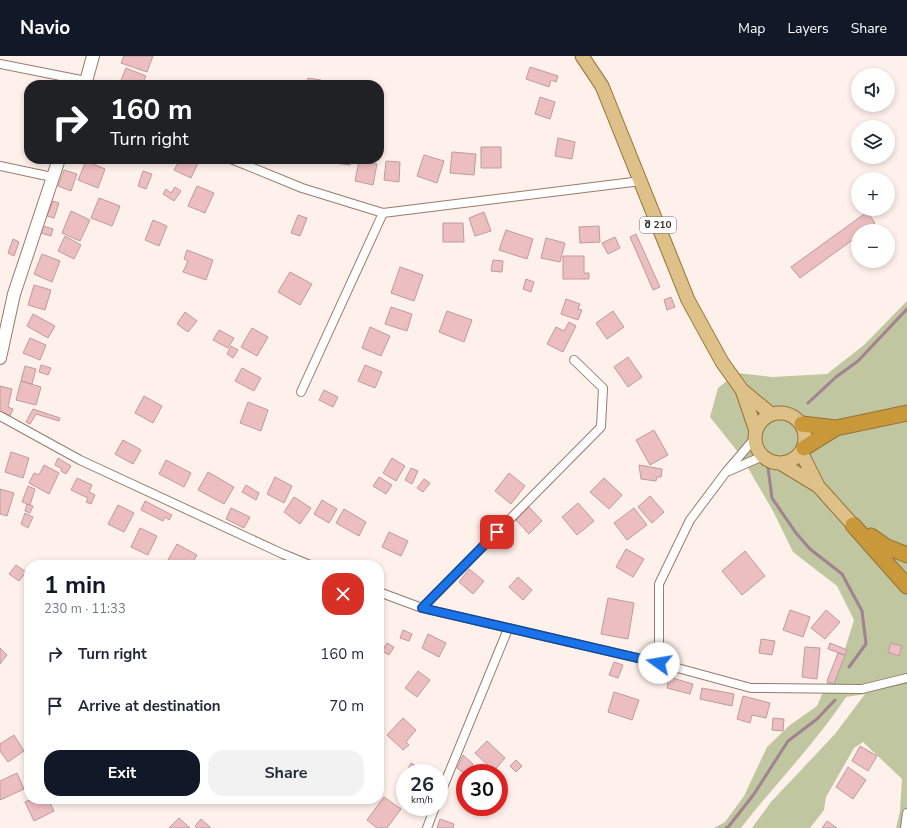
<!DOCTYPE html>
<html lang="en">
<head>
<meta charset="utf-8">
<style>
  :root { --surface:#fff; --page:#f2f2f3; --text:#1f2937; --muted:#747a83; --accent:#111827 }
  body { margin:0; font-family:"Nunito Sans","Noto Sans Georgian",sans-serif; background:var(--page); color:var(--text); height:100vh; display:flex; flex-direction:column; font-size:15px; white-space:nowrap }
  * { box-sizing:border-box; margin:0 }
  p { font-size:13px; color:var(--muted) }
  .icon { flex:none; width:22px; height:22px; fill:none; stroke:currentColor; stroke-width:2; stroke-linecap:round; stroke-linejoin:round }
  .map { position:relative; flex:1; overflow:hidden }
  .panel { position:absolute; left:24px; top:504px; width:360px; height:244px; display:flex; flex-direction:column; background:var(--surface); border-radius:16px; box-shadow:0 2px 6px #0003 }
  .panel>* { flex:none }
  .hud { position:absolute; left:24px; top:24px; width:360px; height:84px; border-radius:16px; box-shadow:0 2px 6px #0003; background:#202124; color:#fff; overflow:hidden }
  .fabs { position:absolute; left:851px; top:12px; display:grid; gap:8px }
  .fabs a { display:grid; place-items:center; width:44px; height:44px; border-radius:50%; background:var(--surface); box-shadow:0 2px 6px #0003; font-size:20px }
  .speed { position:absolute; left:396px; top:708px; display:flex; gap:8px; font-size:20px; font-weight:700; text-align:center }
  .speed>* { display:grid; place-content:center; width:52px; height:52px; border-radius:50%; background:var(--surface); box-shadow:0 2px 6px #0003; line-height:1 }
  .speed small { font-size:10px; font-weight:400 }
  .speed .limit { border:6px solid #d22; background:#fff; color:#111 }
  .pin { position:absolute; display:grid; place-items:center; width:34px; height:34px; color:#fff; margin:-17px; border-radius:8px; box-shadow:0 2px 6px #0006 }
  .me { position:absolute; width:44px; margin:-22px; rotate:283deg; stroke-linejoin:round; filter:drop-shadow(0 0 3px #0008) }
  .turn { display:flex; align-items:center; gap:14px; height:84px; padding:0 20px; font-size:18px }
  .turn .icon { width:52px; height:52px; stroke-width:2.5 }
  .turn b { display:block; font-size:28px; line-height:34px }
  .round { display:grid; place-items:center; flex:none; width:42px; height:42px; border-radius:16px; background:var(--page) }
  .head { display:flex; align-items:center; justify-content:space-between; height:68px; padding:0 20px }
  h1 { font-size:24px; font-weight:700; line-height:30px; color:var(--accent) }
  .cta { display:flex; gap:8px; margin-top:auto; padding:8px 20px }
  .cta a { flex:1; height:46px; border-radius:16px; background:var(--accent); color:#fff; font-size:16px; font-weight:700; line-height:46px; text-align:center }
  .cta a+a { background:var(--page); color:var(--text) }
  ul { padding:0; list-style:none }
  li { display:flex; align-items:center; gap:12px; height:52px; padding:0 20px }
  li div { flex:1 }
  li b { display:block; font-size:15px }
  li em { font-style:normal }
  header { display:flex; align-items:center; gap:24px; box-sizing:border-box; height:56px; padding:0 20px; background:var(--accent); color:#fff }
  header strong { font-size:19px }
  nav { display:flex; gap:22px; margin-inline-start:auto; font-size:14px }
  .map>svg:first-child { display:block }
  .green { fill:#c0c6a0 }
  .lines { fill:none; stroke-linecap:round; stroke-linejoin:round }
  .stream { stroke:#a08291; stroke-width:3 }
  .building { fill:#edbec1; stroke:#be9b9d }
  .street-casing { stroke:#987b6c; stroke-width:10 }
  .secondary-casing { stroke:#987b6c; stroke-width:14 }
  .primary-casing { stroke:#967333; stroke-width:15 }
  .highway-casing { stroke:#967333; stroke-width:17 }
  .street { stroke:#fff; stroke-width:8 }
  .secondary { stroke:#fff; stroke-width:12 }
  .primary { stroke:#dec189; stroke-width:13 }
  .highway { stroke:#c8983a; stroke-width:15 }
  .route-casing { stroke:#114b97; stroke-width:10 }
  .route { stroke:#1a73e8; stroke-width:7 }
  .labels { text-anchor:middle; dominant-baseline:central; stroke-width:3; stroke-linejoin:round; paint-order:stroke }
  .shield { fill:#fff; stroke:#746c68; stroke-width:1 }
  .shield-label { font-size:10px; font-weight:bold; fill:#392d27 }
</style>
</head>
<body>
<header>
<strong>Navio</strong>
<nav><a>Map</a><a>Layers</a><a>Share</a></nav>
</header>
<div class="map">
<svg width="907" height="772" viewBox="0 0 907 772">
  <rect width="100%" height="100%" fill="#fef0ea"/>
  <!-- green -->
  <path class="green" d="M907,245V772H896L900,755L902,723L863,686L854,692L826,741L824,754L810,772H752L771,746L835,678L865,638L846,641C815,688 775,728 741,772H714L725,766L744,740L767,691L790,669L817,650L828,624L845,593L854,564L837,530L793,496L773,455L741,400L710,361L718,332L737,317L772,321L827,318L864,289Z"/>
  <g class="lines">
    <!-- stream -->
    <path class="stream" d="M808,347L836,321L858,305L907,253
      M768,412L772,442L796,477L810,493L842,518L862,555L866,588L849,611
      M726,772L729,770L754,738L788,685L817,663L835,644"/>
  </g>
  <!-- building -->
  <path class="building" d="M124,0H153L147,16L121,7Z
    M530,11L558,20L556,26L551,24L549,31L526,23Z
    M126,12L146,20L142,29H119Z
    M308,22L321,24L320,29H306Z
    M540,41L555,46L550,63L535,58Z
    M558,82L575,86L572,103L555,100Z
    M481,91H501V112H481Z
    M452,96L476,98L474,119L450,117Z
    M424,99L444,105L437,127L417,120Z
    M180,103H195L199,105L191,122L174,114Z
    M335,103H351L350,109L334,107Z
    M86,105L105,113L98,132L78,124Z
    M359,105L377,108L373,129L355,125Z
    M386,105L400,106L399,126L384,124Z
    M64,114L77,118L71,135L58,130Z
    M143,115L152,118L146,133L138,130Z
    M197,130L214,137L205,157L188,150Z
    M175,131L181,135L174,145L163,138L166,133L171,137Z
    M99,142L120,150L112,170L91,162Z
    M53,145L59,147L54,162L47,160Z
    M71,155L90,164L80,185L62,177Z
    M484,156L491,175L475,180L469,162Z
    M867,156L875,167L864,175H858V180L800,222L791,211Z
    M298,159L307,162L300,180L291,177Z
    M153,164L167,170L159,190L145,184Z
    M443,167H463L464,186H443Z
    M43,170L53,173L51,180L41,177Z
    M599,170L600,186L580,187L579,171Z
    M506,174L533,183L527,203L499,194Z
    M636,178L660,231L653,234L630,181Z
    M65,180L81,189L74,203L58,195Z
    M615,181L620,192L608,198L602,187Z
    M546,182L565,187L560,206L541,202Z
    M13,183L19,186L14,200L8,197Z
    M187,194L213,204L206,224L183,216L188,205L184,203Z
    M42,198L60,205L52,226L34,218Z
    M563,200H584V217H589V223H563Z
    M493,204L503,205L502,216L491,215Z
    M400,211L423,219L414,245L391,237Z
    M290,216L312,228L300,249L278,236Z
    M526,223L534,226L531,236L523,233Z
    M34,229L51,234L45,254L28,249Z
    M671,241L675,251L667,254L664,244Z
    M566,243L580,248L578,253L582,254L578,264L561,258Z
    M391,251L412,258L407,275L385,268Z
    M447,255L472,264L464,286L439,276Z
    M613,255L624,271L607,283L596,267Z
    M185,256L197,265L188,276L177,268Z
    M33,258L55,270L48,282L27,270Z
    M569,266L576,270L563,296L547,288L556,271L564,275Z
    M370,271L390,280L381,300L362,292Z
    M252,272L268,281L257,300L241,291Z
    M219,274L234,282L228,292L213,284Z
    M30,282L46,289L40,304L23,297Z
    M231,290L238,294L233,302L227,298Z
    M628,301L642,321L628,331L614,311Z
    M41,309L51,312L48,319L39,316Z
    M365,309L382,316L375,332L358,325Z
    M25,310L36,313L32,328L21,325Z
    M242,312L261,322L254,335L235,325Z
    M21,325L41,331L36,349L16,344Z
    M0,330L12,333L8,351L13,353L10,360L0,355Z
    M324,334L338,341L333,351L319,344Z
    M144,340L162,350L153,367L135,357Z
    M248,346L268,354L261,375L240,367Z
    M33,353L60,362L59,365L36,358L30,368L26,366Z
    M654,374L668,399L650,409L636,384Z
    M123,384L141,394L133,408L115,398Z
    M11,396L29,402L23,422L5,416Z
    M58,402L71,410L66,418L61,415L62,413L55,409Z
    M392,402L405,410L396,425L383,417Z
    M166,404L191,417L184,431L159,418Z
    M44,409L59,417L49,438L29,427L34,417L39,419Z
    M639,409L662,413L661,421H657L656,425L641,423Z
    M411,412L418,415L412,428L405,424Z
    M208,416L234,431L224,448L198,434Z
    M509,417L525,430L511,448L495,435Z
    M275,421L292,430L284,447L267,438Z
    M379,421L392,429L386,438L373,430Z
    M77,422L92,429L89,436L95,439L91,448L86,446L88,442L71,434Z
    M604,422L622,439L609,453L590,436Z
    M424,423L430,427L423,436L417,432Z
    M246,429L259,437L256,444L242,436Z
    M28,430L35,433L30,449L22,446Z
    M0,433L14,437L7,460L0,458Z
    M650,440L664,456L652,467L638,451Z
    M294,441L311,452L300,468L284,456Z
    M322,444L337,453L329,467L314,458Z
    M145,445L172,459L169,464L165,461L163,465L141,454Z
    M578,447L594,465L577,479L562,461Z
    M27,448L33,450L30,457L25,455Z
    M118,449L134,457L124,476L108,468Z
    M529,451L542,465L529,478L516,464Z
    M231,452L250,461L244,472L226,463Z
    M634,452L647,469L627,484L614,467Z
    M344,453L366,466L359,480L336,467Z
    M25,457L33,461L28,472L21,468Z
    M140,472L157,480L148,499L131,491Z
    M389,476L408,485L401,500L382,491Z
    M177,488L197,499L191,509H177L168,504Z
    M626,493L644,503L633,521L616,511Z
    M745,495L765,520L742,539L722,515Z
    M16,509L26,516L19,525L9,518Z
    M469,513L484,525L473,538L459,526Z
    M518,521L532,534L523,544L509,531Z
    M608,542L634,547L628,583L601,578Z
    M790,554L810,561L803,581L783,574Z
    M826,554L840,566L825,583L811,572Z
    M403,574L412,578L409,585L400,582Z
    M428,578L446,587L439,601L422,592Z
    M761,583L775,585L772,599L759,597Z
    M387,587L394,591L389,599L382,595Z
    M830,587L847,594L845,599L828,593Z
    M891,587L902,590L899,600L888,596Z
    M805,591L820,592L817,623L802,621Z
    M0,592L7,599L0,608Z
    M838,597L845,599L834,628L827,625Z
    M614,606L623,609L618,622L609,619Z
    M418,615L430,624L417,641L405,632Z
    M669,621L693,628L690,638L667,632Z
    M702,632L734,638L732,650L700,643Z
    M614,636L639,644L632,664L608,656Z
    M743,640L770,647L766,662L752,659L750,667L737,663Z
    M403,662L416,674L406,686L409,689L403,694L387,679Z
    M773,662L784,663L783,675L772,674Z
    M14,679L24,695L8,706L0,695V688Z
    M487,685L505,702L494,715L475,697Z
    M860,690L877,700L868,715L852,705Z
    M463,699L473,708L465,718L457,712Z
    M516,704L522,710L516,716L510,710Z
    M411,707L427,717H406Z
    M848,711L866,724L853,743L836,731Z
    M17,717L24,733L0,744V725Z
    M384,741L401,753L387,772H377L367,764Z
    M32,743H48L54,755L34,765L25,746Z
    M179,762L190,772H169Z
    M201,763L210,771V772H197L195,770Z
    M440,763L454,768L453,772H437Z
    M827,765L837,772H822Z"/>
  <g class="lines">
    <!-- street casing -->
    <g class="street-casing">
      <path id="street" d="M0,8L86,25
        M231,103L302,132L383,157L641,125
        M0,110L52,121
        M301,336L383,157
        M0,360L80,404L283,498L310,509
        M729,415L763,400
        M379,536L422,552L659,607L751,632L862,633L907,622
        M422,552L601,371L603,332L574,304
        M659,607V528L690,464L726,416L755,382
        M439,741L508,573
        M427,772L435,751
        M905,772L907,757"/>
    </g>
    <!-- secondary casing -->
    <g class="secondary-casing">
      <path id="secondary" d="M85,29L93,0
        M0,302L14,238L59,103"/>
    </g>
    <!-- primary casing -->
    <g class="primary-casing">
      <path id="primary" d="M582,0L602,30L688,244L722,306L742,334L771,358
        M742,334L756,375
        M755 382a25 25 0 1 1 50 0a25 25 0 1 1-50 0Z
        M801,396L818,430
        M780,407L818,430L853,469"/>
    </g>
    <!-- highway casing -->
    <g class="highway-casing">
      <path id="highway" d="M802,368L836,372L907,357
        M804,392L836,372
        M853,469L907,530
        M871,480L885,490L907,499"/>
    </g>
    <!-- street -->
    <use href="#street" class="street"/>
    <!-- secondary -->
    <use href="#secondary" class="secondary"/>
    <!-- primary -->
    <use href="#primary" class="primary"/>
    <!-- highway -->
    <use href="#highway" class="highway"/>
  </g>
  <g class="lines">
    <!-- route casing -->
    <g class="route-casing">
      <path id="route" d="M497,476L422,552L659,607"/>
    </g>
    <!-- route -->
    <use href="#route" class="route"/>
  </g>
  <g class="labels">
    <!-- shield labels -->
    <rect class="shield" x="640" y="161" width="36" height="16" rx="3"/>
    <g class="shield-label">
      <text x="658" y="169">შ 210</text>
    </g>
  </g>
</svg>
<div class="fabs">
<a><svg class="icon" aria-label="sound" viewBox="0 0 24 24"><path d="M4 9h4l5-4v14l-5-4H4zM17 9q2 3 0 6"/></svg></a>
<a><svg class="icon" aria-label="layers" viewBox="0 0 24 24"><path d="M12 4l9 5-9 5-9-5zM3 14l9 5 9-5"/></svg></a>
<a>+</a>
<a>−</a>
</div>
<div class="speed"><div>26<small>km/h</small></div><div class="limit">30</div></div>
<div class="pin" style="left:497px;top:476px;background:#d93025"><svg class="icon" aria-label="arrive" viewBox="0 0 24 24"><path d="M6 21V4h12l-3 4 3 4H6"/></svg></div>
<svg class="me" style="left:659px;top:607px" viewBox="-20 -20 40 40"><circle r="19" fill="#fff"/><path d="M0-13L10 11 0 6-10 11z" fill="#1a73e8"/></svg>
<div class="hud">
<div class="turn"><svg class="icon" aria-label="right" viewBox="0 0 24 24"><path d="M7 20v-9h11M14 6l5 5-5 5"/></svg><div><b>160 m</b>Turn right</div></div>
</div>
<section class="panel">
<div class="head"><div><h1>1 min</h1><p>230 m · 11:33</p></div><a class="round" style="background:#d93025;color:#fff"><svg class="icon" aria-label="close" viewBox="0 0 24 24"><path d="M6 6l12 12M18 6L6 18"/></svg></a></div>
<ul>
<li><svg class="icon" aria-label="right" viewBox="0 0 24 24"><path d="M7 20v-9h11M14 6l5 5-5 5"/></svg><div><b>Turn right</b></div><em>160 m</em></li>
<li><svg class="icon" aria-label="arrive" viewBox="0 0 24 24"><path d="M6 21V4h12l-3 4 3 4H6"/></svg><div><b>Arrive at destination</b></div><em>70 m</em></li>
</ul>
<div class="cta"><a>Exit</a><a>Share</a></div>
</section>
</div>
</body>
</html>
